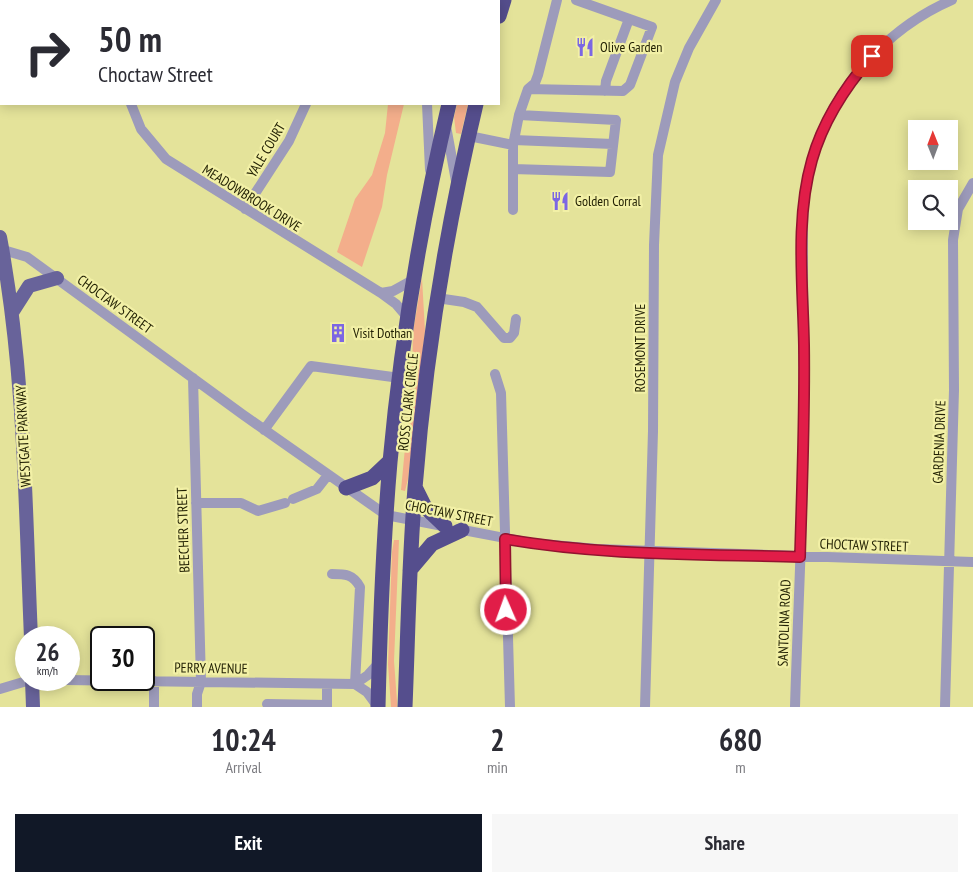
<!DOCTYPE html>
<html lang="en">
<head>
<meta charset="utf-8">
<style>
  :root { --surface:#fff; --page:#f7f7f7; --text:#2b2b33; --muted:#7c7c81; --accent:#111827 }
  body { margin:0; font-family:"PT Sans Narrow",sans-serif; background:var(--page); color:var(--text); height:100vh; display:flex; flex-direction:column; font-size:19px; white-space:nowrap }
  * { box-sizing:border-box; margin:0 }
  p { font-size:16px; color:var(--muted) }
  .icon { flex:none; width:28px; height:28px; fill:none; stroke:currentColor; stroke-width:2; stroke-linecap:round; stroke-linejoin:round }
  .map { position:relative; height:707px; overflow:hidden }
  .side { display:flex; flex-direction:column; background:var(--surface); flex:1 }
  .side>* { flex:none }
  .banner { position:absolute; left:0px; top:0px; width:500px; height:105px; box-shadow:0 2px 12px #0003; background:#fff; color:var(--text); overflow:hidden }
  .needle { width:32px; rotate:359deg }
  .tools { position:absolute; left:908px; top:120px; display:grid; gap:10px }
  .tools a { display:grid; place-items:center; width:50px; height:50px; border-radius:0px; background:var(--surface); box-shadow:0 2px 12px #0003; font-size:25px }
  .speed { position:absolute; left:15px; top:626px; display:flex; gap:10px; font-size:25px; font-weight:700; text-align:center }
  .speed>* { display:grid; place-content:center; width:65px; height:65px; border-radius:50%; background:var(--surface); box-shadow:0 2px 12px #0003; line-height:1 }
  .speed small { font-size:12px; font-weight:400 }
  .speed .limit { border:2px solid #111; border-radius:8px; background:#fff; color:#111 }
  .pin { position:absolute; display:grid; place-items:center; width:42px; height:42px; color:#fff; margin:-21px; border-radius:10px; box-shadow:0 2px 8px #0006 }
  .me { position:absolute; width:55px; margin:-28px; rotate:358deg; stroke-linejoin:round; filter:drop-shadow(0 0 4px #0008) }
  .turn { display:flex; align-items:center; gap:18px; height:105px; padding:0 15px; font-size:22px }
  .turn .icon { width:65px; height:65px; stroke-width:2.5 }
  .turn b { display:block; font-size:35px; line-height:42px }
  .eta { display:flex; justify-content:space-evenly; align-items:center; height:85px; text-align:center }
  .eta b { font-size:30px; font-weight:700; line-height:35px }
  .cta { display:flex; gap:10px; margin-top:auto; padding:10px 15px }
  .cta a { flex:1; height:58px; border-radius:0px; background:var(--accent); color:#fff; font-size:20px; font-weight:700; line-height:58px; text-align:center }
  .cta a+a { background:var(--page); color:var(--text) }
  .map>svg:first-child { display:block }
  .green { fill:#f3ae8b }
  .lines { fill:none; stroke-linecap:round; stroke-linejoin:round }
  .minor { stroke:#9d9bbb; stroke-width:10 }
  .major { stroke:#68639a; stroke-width:14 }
  .highway { stroke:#554e8d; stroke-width:15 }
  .route-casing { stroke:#92132f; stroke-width:12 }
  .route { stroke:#e11d48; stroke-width:9 }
  .labels { text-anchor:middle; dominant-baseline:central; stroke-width:4.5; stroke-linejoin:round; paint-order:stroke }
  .poi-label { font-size:14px; fill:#201f02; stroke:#f2f0a6; text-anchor:start }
  .street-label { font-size:14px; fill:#201f02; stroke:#f2f0a6 }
</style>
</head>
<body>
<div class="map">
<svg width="973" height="707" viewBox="0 0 973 707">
  <rect width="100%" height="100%" fill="#e4e39a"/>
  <!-- green -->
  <path class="green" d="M388,104H404L387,175L382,207L362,267L337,252L355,199L372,175L385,133Z
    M457,104H468L461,134L456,133L454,117Z
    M422,278L425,331L408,479L405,491L401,490L412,374L413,332Z
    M394,540H399L394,661L397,701V707H391L388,664L392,552Z"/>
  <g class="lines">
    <!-- minor -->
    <path class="minor" d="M557,0L538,75L535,83L528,89L623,91L630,85L652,27L576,0
      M115,1V0
      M317,1V0
      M453,1V0
      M605,91L606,81L629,19
      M131,104L141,129L166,159L381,293L396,304L408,318
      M427,104L430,170
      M519,115L528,89
      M446,126L456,181
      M469,136L513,145V210
      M514,140L613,144
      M513,169L610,172L616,120L519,115L513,145
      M245,209L289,141L306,104
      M0,249L27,257L242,414L386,515L443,526
      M381,293L393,291L413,280
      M437,298L464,302L477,307L504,338H510L514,333L516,319
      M495,374L501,393L510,707
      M193,378L201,682L197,694V707
      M264,430L311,366L400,378
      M293,499L317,489L328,475
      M196,503H241L258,511L285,503
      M458,529L531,543L597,549L973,562
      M332,574C345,574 353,574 360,587L355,684
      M66,680L355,684L367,692L378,707
      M355,684L368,675L379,663
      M0,689L30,680
      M267,704L327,705
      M154,707V681
      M327,707V684
      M645,707L653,431L654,245L658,155L675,82L689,48L716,0
      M795,707C798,604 804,501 804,399C804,356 803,314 803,271C803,234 801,197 812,160C832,90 885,29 952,0
      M945,707L954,390L953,240L958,209L973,183"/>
    <!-- major -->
    <path class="major" d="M0,237C25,372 25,501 31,638
      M13,311L29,286L57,278
      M32,680L33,707"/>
    <!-- highway -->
    <path class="highway" d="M476,1V0
      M499,16L504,0
      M346,488L372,478L390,461
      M416,489L425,507L445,526
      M410,570L432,544L462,530
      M378,707C380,625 383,543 390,462C401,341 421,222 449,104
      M405,707C408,634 409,561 415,488C425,359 446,230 476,104"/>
  </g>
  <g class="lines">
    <!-- route casing -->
    <g class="route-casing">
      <path id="route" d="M506,610L505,539C602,556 702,554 800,557C802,486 805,415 804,345C803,285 795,219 812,160C823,121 845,87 872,56"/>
    </g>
    <!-- route -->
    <use href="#route" class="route"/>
  </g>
  <!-- icons -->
  <defs>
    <g id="restaurant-bare" transform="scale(1.5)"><path d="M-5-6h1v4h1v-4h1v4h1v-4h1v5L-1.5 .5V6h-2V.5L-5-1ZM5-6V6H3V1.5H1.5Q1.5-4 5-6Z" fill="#7c67e3" stroke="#f2f0a6" stroke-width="2.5" paint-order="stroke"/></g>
    <g id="building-bare" transform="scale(1.5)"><path d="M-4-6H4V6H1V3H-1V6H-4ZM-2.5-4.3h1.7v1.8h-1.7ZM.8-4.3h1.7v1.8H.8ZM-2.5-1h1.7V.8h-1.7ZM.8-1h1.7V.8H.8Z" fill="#7c67e3" stroke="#f2f0a6" stroke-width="2.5" paint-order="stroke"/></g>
  </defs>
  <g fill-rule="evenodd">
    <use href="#restaurant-bare" x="585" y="47"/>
    <use href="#restaurant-bare" x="560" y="201"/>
    <use href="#building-bare" x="338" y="333"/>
  </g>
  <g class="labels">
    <!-- poi labels -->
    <g class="poi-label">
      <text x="600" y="47">Olive Garden</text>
      <text x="575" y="201">Golden Corral</text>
      <text x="353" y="333">Visit Dothan</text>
    </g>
    <!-- street labels -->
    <g class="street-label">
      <text transform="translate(266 150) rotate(-59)">YALE COURT</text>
      <text transform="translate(252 198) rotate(32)">MEADOWBROOK DRIVE</text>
      <text transform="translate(115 304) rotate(36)">CHOCTAW STREET</text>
      <text transform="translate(640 348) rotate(-90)">ROSEMONT DRIVE</text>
      <text transform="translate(408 402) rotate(-84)">ROSS CLARK CIRCLE</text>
      <text transform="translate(23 436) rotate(-93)">WESTGATE PARKWAY</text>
      <text transform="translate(939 442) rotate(-88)">GARDENIA DRIVE</text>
      <text transform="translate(449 513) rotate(11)">CHOCTAW STREET</text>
      <text transform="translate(183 530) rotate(-92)">BEECHER STREET</text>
      <text transform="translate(864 545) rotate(2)">CHOCTAW STREET</text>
      <text transform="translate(784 623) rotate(-88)">SANTOLINA ROAD</text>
      <text transform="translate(211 668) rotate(1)">PERRY AVENUE</text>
    </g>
  </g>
</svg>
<div class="tools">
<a><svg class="needle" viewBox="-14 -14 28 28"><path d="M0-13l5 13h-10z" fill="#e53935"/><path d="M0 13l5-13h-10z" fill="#7c7c81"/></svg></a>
<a><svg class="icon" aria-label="search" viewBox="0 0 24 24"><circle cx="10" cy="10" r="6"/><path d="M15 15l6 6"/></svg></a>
</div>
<div class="speed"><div>26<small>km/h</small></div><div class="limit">30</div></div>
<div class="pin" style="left:872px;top:56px;background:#d93025"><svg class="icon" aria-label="arrive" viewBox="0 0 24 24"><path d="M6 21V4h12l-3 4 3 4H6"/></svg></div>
<svg class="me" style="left:506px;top:610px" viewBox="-20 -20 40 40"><circle r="17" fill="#e11d48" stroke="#fff" stroke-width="3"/><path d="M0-11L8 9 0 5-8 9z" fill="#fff"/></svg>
<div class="banner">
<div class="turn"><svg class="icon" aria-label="right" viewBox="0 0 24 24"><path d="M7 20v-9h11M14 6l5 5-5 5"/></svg><div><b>50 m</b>Choctaw Street</div></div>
</div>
</div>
<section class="side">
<div class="eta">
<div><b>10:24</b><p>Arrival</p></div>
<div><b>2</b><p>min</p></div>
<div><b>680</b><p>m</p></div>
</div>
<div class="cta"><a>Exit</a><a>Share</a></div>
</section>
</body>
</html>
